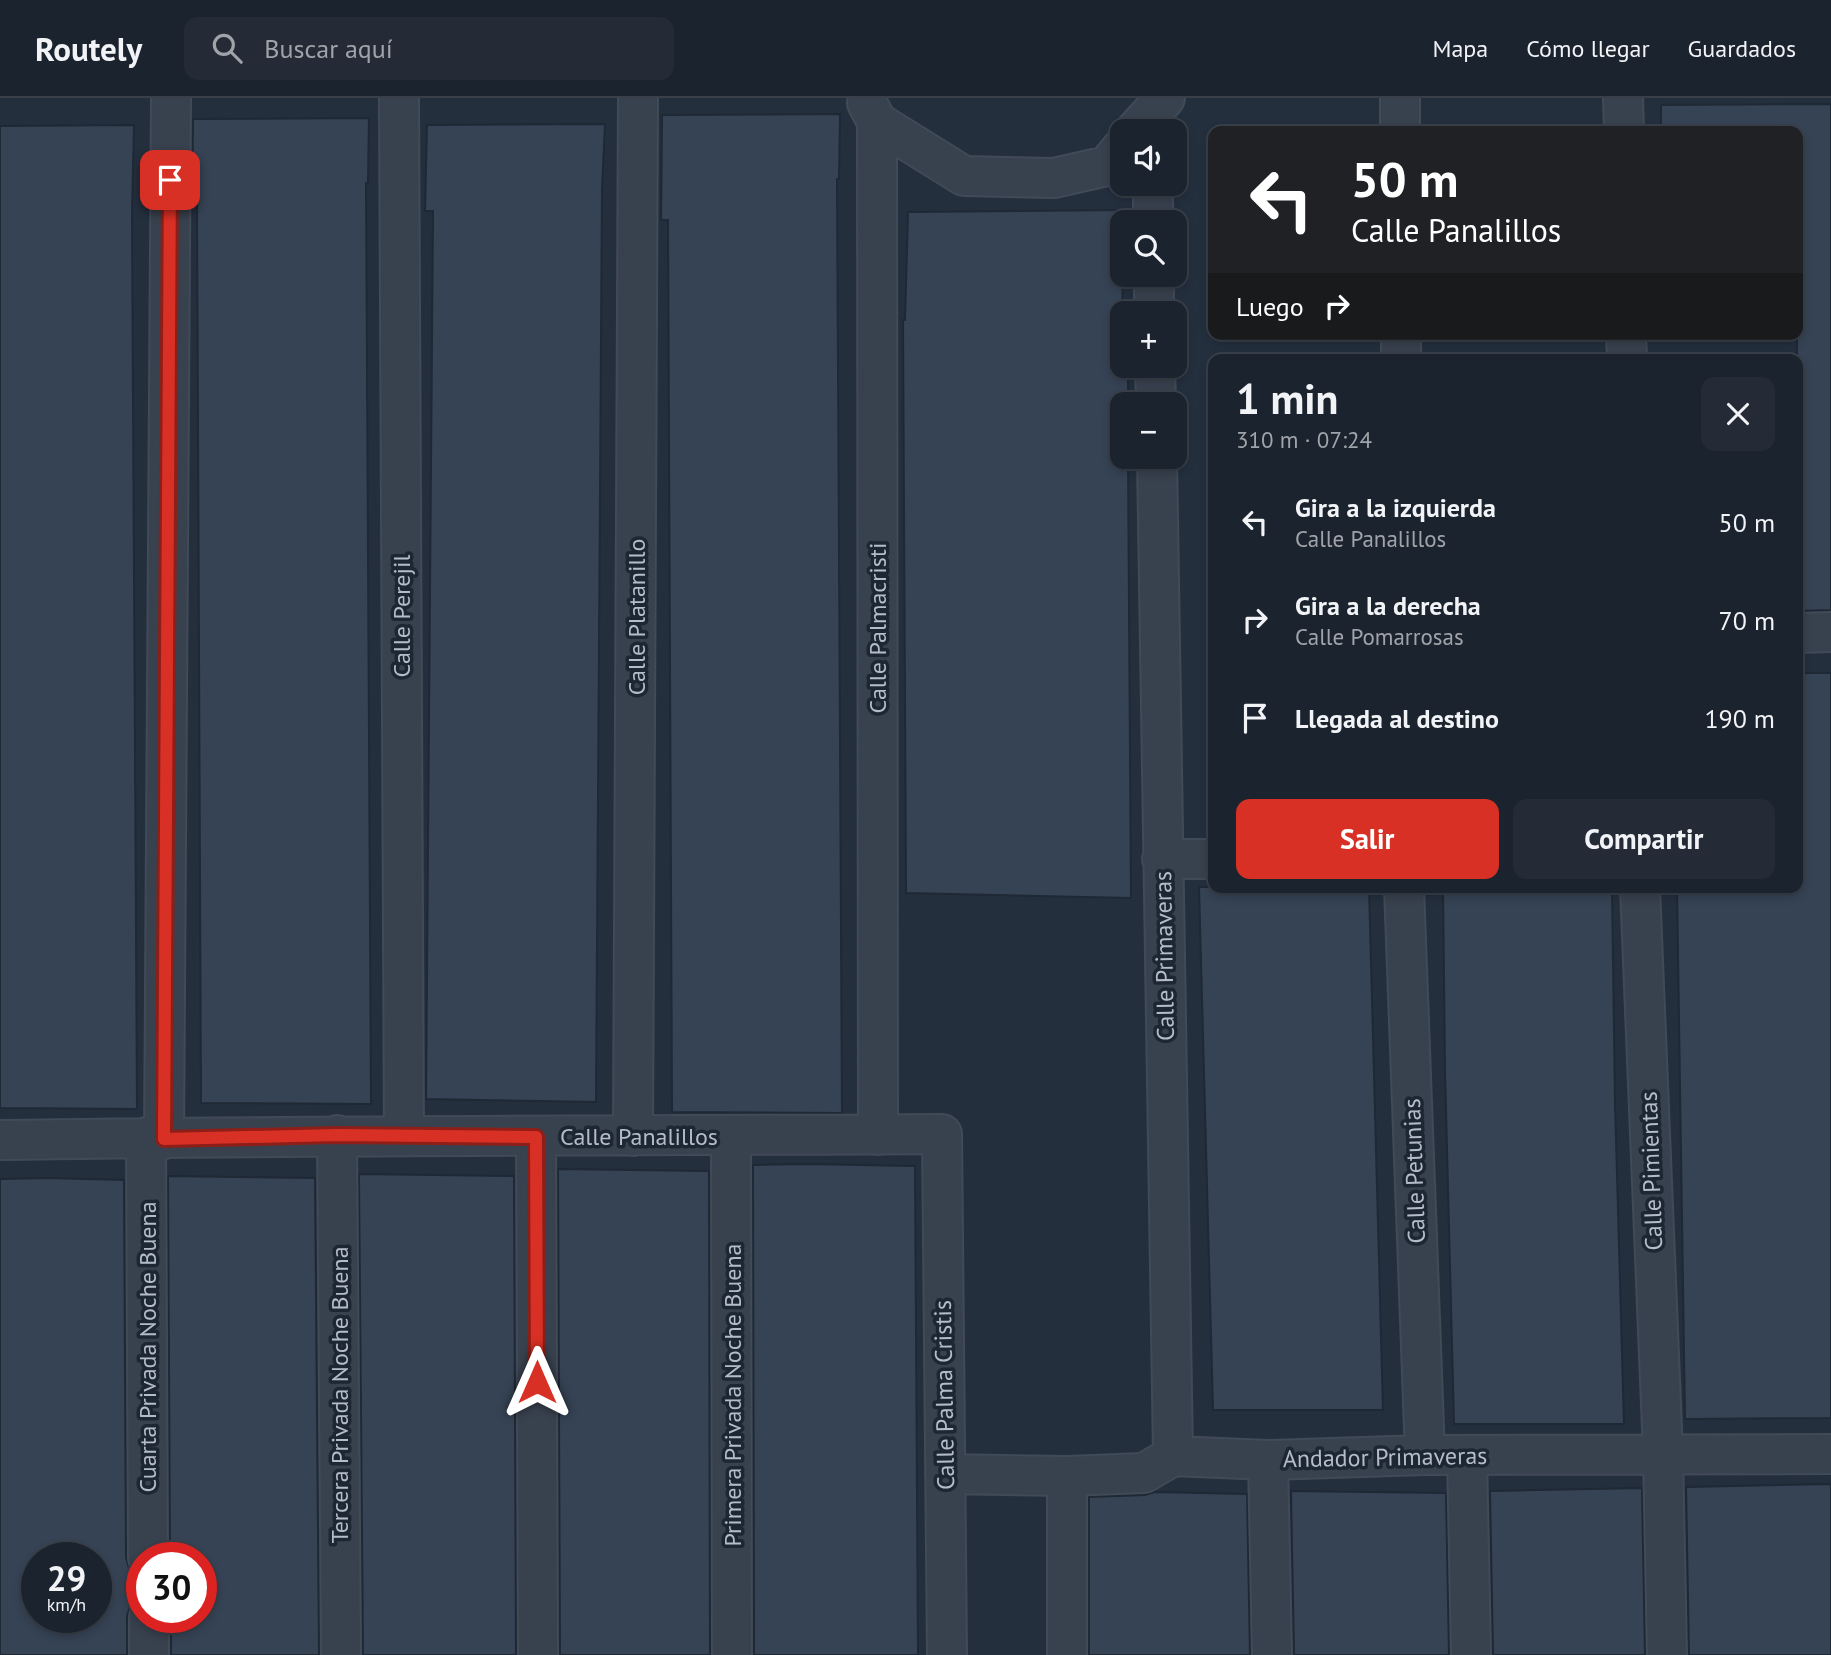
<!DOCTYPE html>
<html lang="es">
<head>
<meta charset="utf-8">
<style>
  :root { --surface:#1b232e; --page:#242b36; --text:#f1f3f6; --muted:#a0a4aa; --line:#39404a; --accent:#d93025 }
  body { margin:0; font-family:"PT Sans",sans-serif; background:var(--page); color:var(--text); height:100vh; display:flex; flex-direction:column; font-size:26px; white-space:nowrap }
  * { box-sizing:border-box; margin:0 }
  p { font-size:23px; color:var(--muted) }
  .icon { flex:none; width:38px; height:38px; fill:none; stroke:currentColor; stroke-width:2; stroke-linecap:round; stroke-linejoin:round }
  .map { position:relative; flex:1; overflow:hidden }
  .sheet { position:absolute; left:1208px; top:256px; width:595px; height:539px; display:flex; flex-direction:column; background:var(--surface); border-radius:14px; box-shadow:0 4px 10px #0003,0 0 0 2px var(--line) }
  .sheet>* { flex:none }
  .top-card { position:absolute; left:1208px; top:28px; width:595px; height:214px; border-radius:14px; box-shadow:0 4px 10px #0003,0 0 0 2px var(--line); background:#202124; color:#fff; overflow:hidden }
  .tools { position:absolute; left:1110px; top:21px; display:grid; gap:14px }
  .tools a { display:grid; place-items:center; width:77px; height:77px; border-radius:14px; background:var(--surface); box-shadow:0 4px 10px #0003,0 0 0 2px var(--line); font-size:35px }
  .speed { position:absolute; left:21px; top:1444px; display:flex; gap:14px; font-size:35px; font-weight:700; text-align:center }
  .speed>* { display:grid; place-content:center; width:91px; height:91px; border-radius:50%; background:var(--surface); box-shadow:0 4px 10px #0003,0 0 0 2px var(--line); line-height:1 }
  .speed small { font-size:18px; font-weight:400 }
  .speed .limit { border:10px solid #d22; background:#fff; color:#111 }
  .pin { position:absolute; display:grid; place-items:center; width:60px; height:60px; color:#fff; margin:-30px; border-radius:14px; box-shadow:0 4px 10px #0006 }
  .me { position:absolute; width:77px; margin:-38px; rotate:0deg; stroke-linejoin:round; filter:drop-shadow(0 0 5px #0008) }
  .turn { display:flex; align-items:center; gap:24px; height:147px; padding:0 28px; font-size:32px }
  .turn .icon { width:91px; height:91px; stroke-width:2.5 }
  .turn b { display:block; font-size:49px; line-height:60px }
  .then { display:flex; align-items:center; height:66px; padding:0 28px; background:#0003; gap:14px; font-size:26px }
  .round { display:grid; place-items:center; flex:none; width:74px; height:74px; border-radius:14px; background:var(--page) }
  .headline { display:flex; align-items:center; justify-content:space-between; height:119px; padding:0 28px }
  h1 { font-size:42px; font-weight:600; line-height:52px }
  .cta { display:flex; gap:14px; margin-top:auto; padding:14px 28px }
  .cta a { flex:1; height:80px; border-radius:14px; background:var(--accent); color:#fff; font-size:28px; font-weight:600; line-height:80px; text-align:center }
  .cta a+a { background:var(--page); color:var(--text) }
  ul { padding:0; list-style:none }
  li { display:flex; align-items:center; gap:21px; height:98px; padding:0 28px }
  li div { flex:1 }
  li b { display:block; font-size:26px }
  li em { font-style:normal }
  header { display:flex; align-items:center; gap:42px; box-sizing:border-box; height:98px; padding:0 35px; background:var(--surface); border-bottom:2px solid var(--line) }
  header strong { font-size:33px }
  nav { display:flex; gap:38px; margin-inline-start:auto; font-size:24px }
  .search { width:490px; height:63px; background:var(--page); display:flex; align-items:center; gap:18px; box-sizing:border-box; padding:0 24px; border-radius:14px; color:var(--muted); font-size:26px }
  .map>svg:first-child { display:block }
  .building { fill:#364354; stroke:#1f2835; stroke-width:2; fill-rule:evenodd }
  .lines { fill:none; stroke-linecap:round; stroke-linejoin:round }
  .minor-casing { stroke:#414a57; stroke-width:42 }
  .minor { stroke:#38414e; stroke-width:38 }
  .route-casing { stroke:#8d1f18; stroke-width:18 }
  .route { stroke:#d93025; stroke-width:12 }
  .labels { text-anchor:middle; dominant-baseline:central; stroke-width:7; stroke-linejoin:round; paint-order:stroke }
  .street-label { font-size:24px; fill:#b4bcc9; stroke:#1d2633 }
</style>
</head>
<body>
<header>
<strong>Routely</strong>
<div class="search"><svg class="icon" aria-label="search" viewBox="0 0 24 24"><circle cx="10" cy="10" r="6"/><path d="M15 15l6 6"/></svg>Buscar aquí</div>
<nav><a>Mapa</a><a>Cómo llegar</a><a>Guardados</a></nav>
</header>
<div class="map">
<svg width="1831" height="1557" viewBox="0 0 1831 1557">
  <rect width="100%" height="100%" fill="#242f3e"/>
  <!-- building -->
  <path class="building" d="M1831,6V512L1797,513V33H1661V7Z
    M840,16L839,81H837L842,1015L672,1014L668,122H661L662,17Z
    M369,20L368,85H366L371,1006L201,1005L197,106H192L193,21Z
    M605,26L602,91L596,1004L426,1001L433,113H425L427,27Z
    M134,27L132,117L137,1011L0,1010V28Z
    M1123,112L1122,268H1128V306H1122V359H1128L1131,800L906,795L903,222H905L908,114Z
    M1797,575H1831V1320L1685,1321L1677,789H1797Z
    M1199,789H1369L1383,1312H1213Z
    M1443,789H1612L1615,1005L1624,1326H1454L1445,973Z
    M805,1066L915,1068L918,1557H754L753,1067Z
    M558,1071L709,1073L710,1557H560Z
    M359,1076L514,1078L516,1557H363Z
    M168,1078L315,1080L319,1557H171V1519H201V1460H170Z
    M48,1080L124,1082L126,1460L129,1470L137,1479V1501L130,1509L127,1518V1557H0V1081ZM37,1460H96V1519H37Z
    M1831,1386V1557H1689L1686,1389Z
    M1642,1390L1645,1557H1493L1490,1393Z
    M1291,1393L1446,1395L1449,1557H1294Z
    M1155,1394L1247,1396L1250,1557H1089V1399L1145,1397Z"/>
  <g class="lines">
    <!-- minor casing -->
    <g class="minor-casing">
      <path id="minor" d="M399,0L404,1037
        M1400,0V33
        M1623,0L1624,33
        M867,5L877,24L964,78L1054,80L1107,68L1122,50
        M877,24L878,1037
        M1135,33L1165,0
        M1153,86V124
        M1154,177V215
        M1401,236V261
        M1626,236L1627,261
        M1155,268L1156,306
        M1157,359L1173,1358
        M1797,535L1831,534
        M1162,761H1213
        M1404,789L1425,1357
        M1640,789L1663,1356L1667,1557
        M337,1037L341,1557
        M633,1038L638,0
        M731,1038L732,1557
        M146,1039L148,1460
        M536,1039L538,1557
        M164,1041L171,0
        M0,1042C314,1037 628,1038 942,1036L947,1557
        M1467,1357L1471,1557
        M1268,1362L1272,1557
        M945,1376L1067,1378L1144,1375L1173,1358L1268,1362L1425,1357L1831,1356
        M1067,1378V1557
        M149,1519V1557"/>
    </g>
    <!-- minor -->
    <use href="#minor" class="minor"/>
  </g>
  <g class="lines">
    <!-- route casing -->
    <g class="route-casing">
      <path id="route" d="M170,82L164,1041L337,1037L536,1039L537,1284"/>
    </g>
    <!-- route -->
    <use href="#route" class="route"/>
  </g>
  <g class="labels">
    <!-- street labels -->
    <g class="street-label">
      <text transform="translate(401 518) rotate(-90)">Calle Perejil</text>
      <text transform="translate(636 519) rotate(-90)">Calle Platanillo</text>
      <text transform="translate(877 530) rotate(-90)">Calle Palmacristi</text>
      <text transform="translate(1164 858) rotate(-91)">Calle Primaveras</text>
      <text x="639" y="1038">Calle Panalillos</text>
      <text transform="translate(1414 1073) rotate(-92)">Calle Petunias</text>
      <text transform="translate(1651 1073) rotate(-92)">Calle Pimientas</text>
      <text transform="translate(147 1249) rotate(-90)">Cuarta Privada Noche Buena</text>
      <text transform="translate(339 1297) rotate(-90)">Tercera Privada Noche Buena</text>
      <text transform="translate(732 1297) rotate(-90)">Primera Privada Noche Buena</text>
      <text transform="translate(944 1297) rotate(-91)">Calle Palma Cristis</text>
      <text transform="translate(1385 1359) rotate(-1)">Andador Primaveras</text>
    </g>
  </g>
</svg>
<div class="tools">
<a><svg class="icon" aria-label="sound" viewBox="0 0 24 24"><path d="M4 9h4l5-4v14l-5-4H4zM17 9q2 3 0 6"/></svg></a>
<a><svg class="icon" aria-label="search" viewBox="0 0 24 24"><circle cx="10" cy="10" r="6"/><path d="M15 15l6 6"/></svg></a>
<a>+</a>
<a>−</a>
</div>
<div class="speed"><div>29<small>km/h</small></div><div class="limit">30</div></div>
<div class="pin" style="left:170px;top:82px;background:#d93025"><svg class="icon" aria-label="arrive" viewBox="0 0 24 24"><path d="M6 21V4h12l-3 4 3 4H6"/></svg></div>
<svg class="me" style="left:537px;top:1284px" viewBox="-20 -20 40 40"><path d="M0-17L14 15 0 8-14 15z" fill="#d93025" stroke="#fff" stroke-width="4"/></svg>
<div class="top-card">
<div class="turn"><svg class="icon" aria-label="left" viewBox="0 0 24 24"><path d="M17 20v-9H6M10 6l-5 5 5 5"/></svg><div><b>50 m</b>Calle Panalillos</div></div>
<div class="then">Luego<svg class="icon" aria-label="right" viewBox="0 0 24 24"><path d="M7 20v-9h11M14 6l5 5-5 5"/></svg></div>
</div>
<section class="sheet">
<div class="headline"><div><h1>1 min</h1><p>310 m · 07:24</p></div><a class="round"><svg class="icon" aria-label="close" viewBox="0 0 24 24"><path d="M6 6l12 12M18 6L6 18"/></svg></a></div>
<ul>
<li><svg class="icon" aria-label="left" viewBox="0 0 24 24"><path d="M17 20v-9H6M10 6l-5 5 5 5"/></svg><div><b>Gira a la izquierda</b><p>Calle Panalillos</p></div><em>50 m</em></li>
<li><svg class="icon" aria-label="right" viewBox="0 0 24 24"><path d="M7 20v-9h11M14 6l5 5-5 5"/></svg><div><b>Gira a la derecha</b><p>Calle Pomarrosas</p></div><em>70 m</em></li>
<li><svg class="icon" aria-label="arrive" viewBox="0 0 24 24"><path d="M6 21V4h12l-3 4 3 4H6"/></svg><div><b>Llegada al destino</b></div><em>190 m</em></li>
</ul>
<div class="cta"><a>Salir</a><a>Compartir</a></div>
</section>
</div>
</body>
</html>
